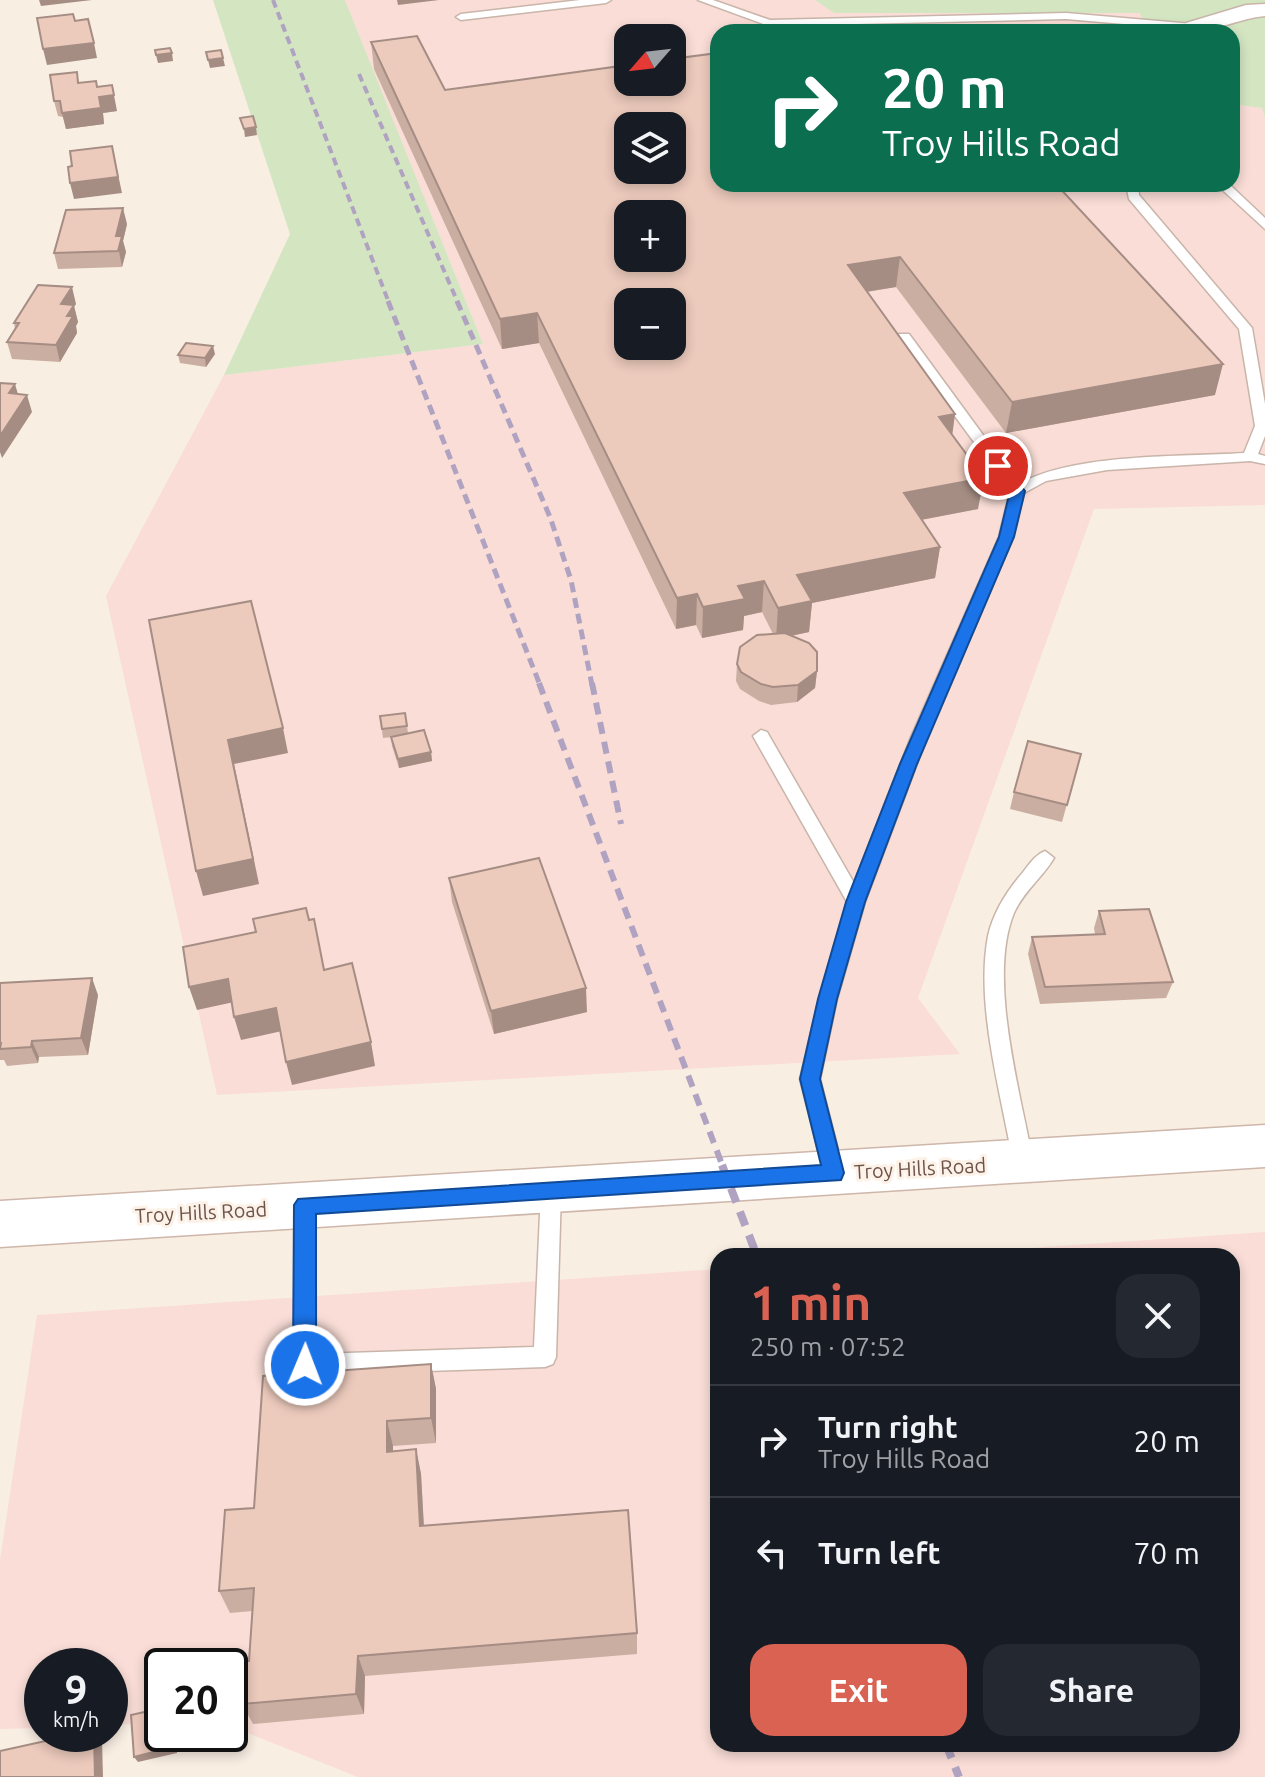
<!DOCTYPE html>
<html lang="en">
<head>
<meta charset="utf-8">
<style>
  :root { --surface:#171b24; --page:#242831; --text:#f1f3f6; --muted:#9ea1a6; --line:#363941; --accent:#d96252 }
  body { margin:0; font-family:Ubuntu,sans-serif; background:var(--page); color:var(--text); height:100vh; display:flex; flex-direction:column; font-size:30px; white-space:nowrap }
  * { box-sizing:border-box; margin:0 }
  p { font-size:26px; color:var(--muted) }
  .icon { flex:none; width:44px; height:44px; fill:none; stroke:currentColor; stroke-width:2; stroke-linecap:round; stroke-linejoin:round }
  .map { position:relative; flex:1; overflow:hidden }
  .side { position:absolute; left:710px; top:1248px; width:530px; height:504px; display:flex; flex-direction:column; background:var(--surface); border-radius:24px; box-shadow:0 4px 12px #0003 }
  .side>* { flex:none }
  .top-card { position:absolute; left:710px; top:24px; width:530px; height:168px; border-radius:24px; box-shadow:0 4px 12px #0003; background:#0b6e4f; color:#fff; overflow:hidden }
  .needle { width:52px; rotate:242deg }
  .buttons { position:absolute; left:614px; top:24px; display:grid; gap:16px }
  .buttons a { display:grid; place-items:center; width:72px; height:72px; border-radius:16px; background:var(--surface); box-shadow:0 4px 12px #0003; font-size:40px }
  .speed { position:absolute; left:24px; top:1648px; display:flex; gap:16px; font-size:40px; font-weight:700; text-align:center }
  .speed>* { display:grid; place-content:center; width:104px; height:104px; border-radius:50%; background:var(--surface); box-shadow:0 4px 12px #0003; line-height:1 }
  .speed small { font-size:20px; font-weight:400 }
  .speed .limit { border:4px solid #111; border-radius:12px; background:#fff; color:#111 }
  .pin { position:absolute; display:grid; place-items:center; width:68px; height:68px; color:#fff; margin:-34px; border:4px solid #fff; border-radius:50%; box-shadow:0 2px 8px #0007 }
  .me { position:absolute; width:88px; margin:-44px; rotate:1deg; stroke-linejoin:round; filter:drop-shadow(0 0 6px #0008) }
  .turn { display:flex; align-items:center; gap:28px; height:168px; padding:0 40px; font-size:36px }
  .turn .icon { width:104px; height:104px; stroke-width:2.5 }
  .turn b { display:block; font-size:56px; line-height:68px }
  .round { display:grid; place-items:center; flex:none; width:84px; height:84px; border-radius:24px; background:var(--page) }
  .headline { display:flex; align-items:center; justify-content:space-between; height:136px; padding:0 40px }
  h1 { font-size:48px; font-weight:700; line-height:60px; color:var(--accent) }
  .primary-button { display:flex; gap:16px; margin-top:auto; padding:16px 40px }
  .primary-button a { flex:1; height:92px; border-radius:24px; background:var(--accent); color:#fff; font-size:32px; font-weight:700; line-height:92px; text-align:center }
  .primary-button a+a { background:var(--page); color:var(--text) }
  ul { padding:0; list-style:none }
  li { display:flex; align-items:center; gap:24px; height:112px; padding:0 40px; border-top:2px solid var(--line) }
  li div { flex:1 }
  li b { display:block; font-size:30px }
  li em { font-style:normal }
  .map>svg:first-child { display:block }
  .commercial { fill:#f9ddd6; fill-rule:evenodd }
  .green { fill:#d4e5c2 }
  .lines { fill:none; stroke-linecap:round; stroke-linejoin:round }
  .service-casing { stroke:#c9b5aa; stroke-width:3 }
  .minor-casing { stroke:#c9b5aa; stroke-width:3 }
  .secondary-casing { stroke:#ceb6aa; stroke-width:3 }
  .service { fill:#fff; fill-rule:evenodd }
  .minor { fill:#fff; fill-rule:evenodd }
  .secondary { fill:#fff; fill-rule:evenodd }
  .rail-far3 { stroke:#b0a2c1; stroke-width:4; stroke-dasharray:8 5; stroke-linecap:butt }
  .rail-far2 { stroke:#b0a2c1; stroke-width:5; stroke-dasharray:10 6; stroke-linecap:butt }
  .rail-far1 { stroke:#b0a2c1; stroke-width:6; stroke-dasharray:12 8; stroke-linecap:butt }
  .rail { stroke:#b0a2c1; stroke-width:8; stroke-dasharray:15 10; stroke-linecap:butt }
  .wall { fill:#cbaea2 }
  .shaded-wall { fill:#a58d84 }
  .building { fill:#eccabc; stroke:#a58d84; stroke-width:2; fill-rule:evenodd }
  .route { fill:#1a73e8; stroke:#114b97; stroke-width:2 }
  .labels { text-anchor:middle; dominant-baseline:central; stroke-width:6; stroke-linejoin:round; paint-order:stroke }
  .street-label { font-size:20px; fill:#6e544b; stroke:#fdf2e7 }
</style>
</head>
<body>
<div class="map">
<svg width="1265" height="1777" viewBox="0 0 1265 1777">
  <rect width="100%" height="100%" fill="#f9eee2"/>
  <!-- commercial -->
  <path class="commercial" d="M345,0H815L835,13H1141L1146,32H718V184H1232V104L1262,108L1265,117V505L1094,509L918,998L960,1054L217,1095L106,596L224,375L483,344ZM628,38H672V82H628ZM628,126H672V170H628ZM628,214H672V258H628ZM628,302H672V346H628Z
    M1265,1232V1777H358L230,1726V1666H162V1723L110,1725V1666H42V1728L0,1729V1560L37,1315L718,1269V1744H1232V1256H912Z"/>
  <!-- green -->
  <path class="green" d="M213,0H345L483,344L224,375L290,234Z
    M815,0H1265V117L1262,108L1232,104V32H1146L1140,13H834Z"/>
  <g class="lines">
    <!-- service casing -->
    <g class="service-casing">
      <path id="service" d="M580,0H611L606,3L461,20L456,17L461,14Z
        M698,0H713L770,20L1066,13L1193,24L1198,27L1193,30L1066,19L769,26Z
        M1126,184H1138L1139,195L1252,328L1265,404V436L1258,454L1265,456V464L1250,461L1107,470L1046,481L1024,493L1013,537L927,737L865,902L837,999L820,1079L844,1173L841,1179L834,1182L827,1179L824,1173L800,1079L819,999L847,902L753,736L761,730L767,732L854,883L911,737L999,537L1010,491L899,340V334H909L1019,484C1074,453 1181,457 1244,453L1255,426L1239,329L1129,199Z
        M1216,184H1229L1265,218V229Z
        M1045,851L1054,858C1043,877 1023,892 1014,913C987,978 1021,1094 1033,1162L1030,1168L1023,1171L1016,1168L1013,1162C1001,1093 975,1005 988,936C993,914 1005,894 1019,877C1027,868 1034,855 1045,851Z
        M551,1182L558,1185L561,1191L556,1357L553,1364L545,1367L305,1375L297,1372L294,1365L295,1205L298,1199L305,1196L312,1199L315,1205L316,1354L534,1347L541,1191L544,1185Z"/>
    </g>
    <!-- minor casing -->
    <g class="minor-casing">
      <path id="minor" d="M1265,4V16C1238,18 1212,34 1186,31L1183,27L1186,23L1246,5Z"/>
    </g>
    <!-- secondary casing -->
    <g class="secondary-casing">
      <path id="secondary" d="M1265,1125V1167L0,1247V1201Z"/>
    </g>
    <!-- service -->
    <use href="#service" class="service"/>
    <!-- minor -->
    <use href="#minor" class="minor"/>
    <!-- secondary -->
    <use href="#secondary" class="secondary"/>
    <!-- rail-far3 -->
    <path class="rail-far3" d="M273,0L389,303
      M359,74L458,303"/>
    <!-- rail-far2 -->
    <path class="rail-far2" d="M388,301L540,685
      M457,301L550,517L571,580L592,685"/>
    <!-- rail-far1 -->
    <path class="rail-far1" d="M539,683L723,1167
      M592,683L621,824"/>
    <!-- rail -->
    <path class="rail" d="M722,1165L757,1256
      M946,1744L959,1777"/>
  </g>
  <!-- wall -->
  <path class="wall" d="M371,42L445,90L1056,184L1215,395L1006,433L896,287L867,292L955,414L952,434L978,509L921,520L940,547L935,578L812,603L809,632L791,636L817,671L815,688L797,702L771,705L759,701L740,689L736,681L737,664L773,634L762,612L744,616L743,630L702,638L696,625L676,629L539,343L502,349L374,69Z
    M77,72L79,83L97,87L117,111L103,113L104,124L66,129L63,117L58,116L54,101Z
    M127,224L123,241L126,252L122,267L58,269L54,253Z
    M76,304L74,306L78,322L76,326L77,333L60,362L12,359L7,342L15,329L14,323Z
    M215,354L206,367L180,363L178,355Z
    M380,716L407,726L408,733L431,752L432,761L399,768L392,746L391,737H392L383,738Z
    M1081,754L1062,822L1010,809L1014,792Z
    M449,878L587,1012L494,1034L452,902Z
    M1099,911L1173,982L1166,998L1040,1004L1028,954L1032,937L1095,934L1094,928Z
    M0,983L98,995L88,1055L39,1057L38,1063L7,1066L4,1060H0Z
    M431,1364L436,1389V1443L393,1446V1451L416,1449L421,1474L424,1526L637,1633V1654L365,1676L364,1714L253,1724L242,1704L249,1661L252,1611L230,1613L219,1591L254,1508Z"/>
  <!-- shaded-wall -->
  <path class="shaded-wall" d="M39,0H92L41,6Z
    M397,0H439L398,5Z
    M94,43L97,58L47,65L43,49Z
    M172,53L173,61L158,63L156,55Z
    M223,58L225,66L210,68L208,60Z
    M112,85L117,111L103,113L104,124L66,129L62,113L100,97Z
    M256,127L257,135L245,137L244,129Z
    M112,146L122,193L74,199L70,183Z
    M123,208L127,224L123,241L126,252L122,267L116,236Z
    M900,257L896,287L845,295L848,265Z
    M72,287L76,304L74,306L78,322L76,326L77,333L60,362L56,345L61,304Z
    M537,313L539,343L502,349L500,319Z
    M213,346L215,354L206,367L205,358Z
    M1223,364L1215,395L1006,433L1012,402Z
    M15,384L20,401L9,393Z
    M27,395L32,412L2,458L0,452V436Z
    M955,414L951,444L939,417Z
    M984,478L978,509L899,524L904,493Z
    M940,547L935,578L812,603L809,632L776,639L778,608L797,575Z
    M764,581L762,612L744,616L743,630L702,638L703,607L738,586Z
    M697,594L696,625L676,629L677,598Z
    M817,671L815,688L797,702L798,685Z
    M283,728L288,753L234,764L259,884L203,896L196,871L228,740Z
    M431,752L432,761L399,768L398,759Z
    M92,978L98,995L88,1055L81,1038Z
    M228,979L234,1002L197,1010L189,987Z
    M586,988L587,1012L494,1034L491,1011Z
    M276,1008L282,1031L241,1040L234,1017Z
    M32,1041L39,1057L38,1063L31,1047Z
    M371,1042L375,1066L292,1085L286,1062Z
    M431,1364L436,1389V1443L431,1418Z
    M387,1421L393,1446V1476L387,1452Z
    M416,1449L421,1474L425,1550L420,1526Z
    M358,1656L365,1676L364,1714L356,1694Z
    M94,1734H97L102,1741L103,1777H95Z
    M172,1734H176L177,1753L138,1762L134,1757Z"/>
  <!-- building -->
  <path class="building" d="M73,14L75,21L88,19L94,43L43,49L37,18Z
    M417,36L445,90L628,65V82H672V59L718,53V184H1056L1223,364L1012,402L900,257L848,265L955,414L939,417L984,478L904,493L940,547L797,575L812,601L778,608L764,581L738,586L745,599L703,607L697,594L677,598L537,313L500,319L371,42ZM628,126H672V170H628ZM628,214H672V258H628ZM628,302H672V346H628Z
    M170,48L172,53L156,55L155,50Z
    M221,50L223,58L208,60L206,52Z
    M77,72L78,83L96,81L97,87L112,85L114,95L99,97L101,108L62,113L60,101H54L50,75Z
    M253,116L256,127L244,129L240,118Z
    M112,146L118,177L70,183L68,167L72,166L70,151Z
    M123,208L116,236H122L118,251L54,253L66,210Z
    M38,285L72,287L61,304L74,305L67,316H73L56,345L7,342L19,323H14Z
    M186,343L213,346L205,358L178,355Z
    M0,383L15,384L9,393L27,395L0,436Z
    M251,601L283,728L228,740L253,859L196,871L149,620Z
    M785,633L809,643L817,652V671L798,685L773,687L761,684L741,672L737,664L740,647L757,635Z
    M405,713L407,726L382,729L380,716Z
    M424,730L431,752L398,759L391,737Z
    M1028,741L1081,754L1067,805L1014,792Z
    M539,858L586,988L491,1011L449,878Z
    M306,908L309,920L314,919L324,970L352,963L371,1042L286,1062L276,1008L234,1017L228,979L189,987L183,947L256,932L253,919Z
    M1149,909L1173,982L1045,987L1032,937L1105,934L1099,911Z
    M92,978L81,1038L32,1041L31,1047L0,1049L1,1043H0V983Z
    M431,1364V1418L387,1421V1452L416,1449L420,1526L628,1510L637,1633L358,1656L356,1694L242,1704L246,1661H249L254,1588L219,1591L225,1510L254,1508L263,1376Z
    M162,1708V1734H172L173,1747L134,1757L131,1715Z
    M77,1734H94L95,1777H0V1751Z"/>
  <!-- route -->
  <path class="route" d="M998,461L1003,463L1025,491L1014,537L917,764L865,902L837,999L820,1079L844,1173L841,1180L316,1214V1365L313,1372L305,1375L297,1372L293,1365L294,1205L298,1199L821,1165L800,1079L818,999L846,902L900,764L999,537L1010,491L991,466Z"/>
  <g class="labels">
    <!-- street labels -->
    <g class="street-label">
      <text transform="translate(920 1168) rotate(-3)">Troy Hills Road</text>
      <text transform="translate(201 1212) rotate(-3)">Troy Hills Road</text>
    </g>
  </g>
</svg>
<div class="buttons">
<a><svg class="needle" viewBox="-14 -14 28 28"><path d="M0-13l5 13h-10z" fill="#e53935"/><path d="M0 13l5-13h-10z" fill="#9ea1a6"/></svg></a>
<a><svg class="icon" aria-label="layers" viewBox="0 0 24 24"><path d="M12 4l9 5-9 5-9-5zM3 14l9 5 9-5"/></svg></a>
<a>+</a>
<a>−</a>
</div>
<div class="speed"><div>9<small>km/h</small></div><div class="limit">20</div></div>
<div class="pin" style="left:998px;top:466px;background:#d93025"><svg class="icon" aria-label="arrive" viewBox="0 0 24 24"><path d="M6 21V4h12l-3 4 3 4H6"/></svg></div>
<svg class="me" style="left:305px;top:1365px" viewBox="-20 -20 40 40"><circle r="17" fill="#1a73e8" stroke="#fff" stroke-width="3"/><path d="M0-11L8 9 0 5-8 9z" fill="#fff"/></svg>
<div class="top-card">
<div class="turn"><svg class="icon" aria-label="right" viewBox="0 0 24 24"><path d="M7 20v-9h11M14 6l5 5-5 5"/></svg><div><b>20 m</b>Troy Hills Road</div></div>
</div>
<section class="side">
<div class="headline"><div><h1>1 min</h1><p>250 m · 07:52</p></div><a class="round"><svg class="icon" aria-label="close" viewBox="0 0 24 24"><path d="M6 6l12 12M18 6L6 18"/></svg></a></div>
<ul>
<li><svg class="icon" aria-label="right" viewBox="0 0 24 24"><path d="M7 20v-9h11M14 6l5 5-5 5"/></svg><div><b>Turn right</b><p>Troy Hills Road</p></div><em>20 m</em></li>
<li><svg class="icon" aria-label="left" viewBox="0 0 24 24"><path d="M17 20v-9H6M10 6l-5 5 5 5"/></svg><div><b>Turn left</b></div><em>70 m</em></li>
</ul>
<div class="primary-button"><a>Exit</a><a>Share</a></div>
</section>
</div>
</body>
</html>
